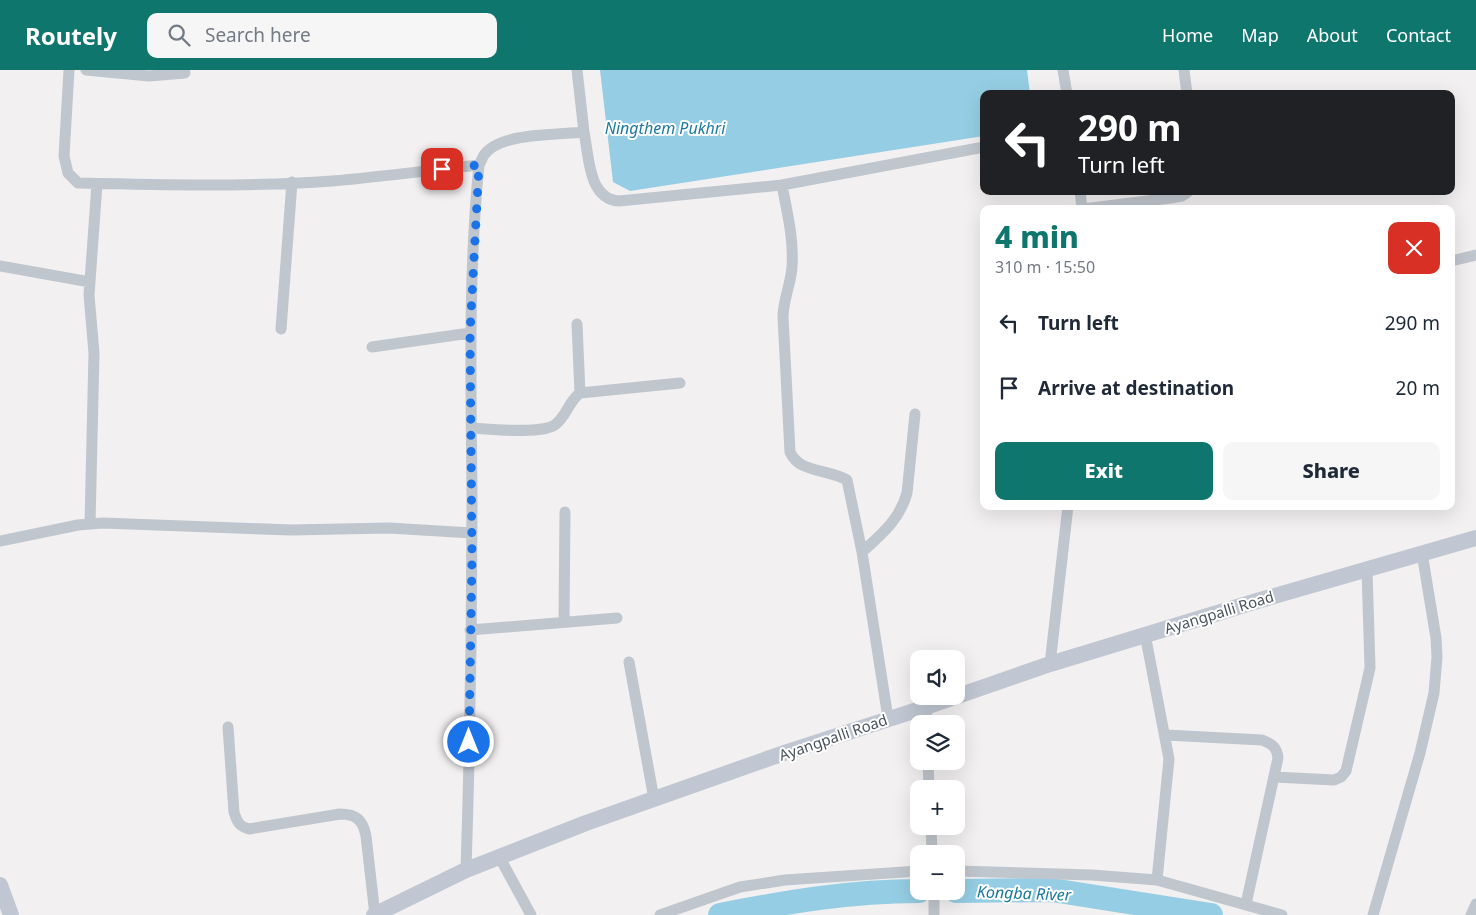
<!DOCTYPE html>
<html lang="en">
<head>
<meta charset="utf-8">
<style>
  :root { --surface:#fff; --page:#f6f6f7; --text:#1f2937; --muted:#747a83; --accent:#0f766e }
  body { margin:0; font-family:"Noto Sans",sans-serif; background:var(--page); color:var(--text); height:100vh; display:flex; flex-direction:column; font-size:19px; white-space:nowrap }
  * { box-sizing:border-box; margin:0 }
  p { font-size:16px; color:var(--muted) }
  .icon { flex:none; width:28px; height:28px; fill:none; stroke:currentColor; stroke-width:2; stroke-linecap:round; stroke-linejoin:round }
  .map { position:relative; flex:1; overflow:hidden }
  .details { position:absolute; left:980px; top:135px; width:475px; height:305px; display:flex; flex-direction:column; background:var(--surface); border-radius:10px; box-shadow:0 5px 20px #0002 }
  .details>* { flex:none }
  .guide { position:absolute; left:980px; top:20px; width:475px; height:105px; border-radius:10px; box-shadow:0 5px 20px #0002; background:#202124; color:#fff; overflow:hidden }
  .buttons { position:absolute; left:910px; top:580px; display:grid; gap:10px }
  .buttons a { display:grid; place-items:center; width:55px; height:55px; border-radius:10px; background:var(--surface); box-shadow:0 5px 20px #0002; font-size:25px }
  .pin { position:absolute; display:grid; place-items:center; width:42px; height:42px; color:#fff; margin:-21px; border-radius:10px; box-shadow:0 2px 8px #0006 }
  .me { position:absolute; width:55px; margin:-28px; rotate:0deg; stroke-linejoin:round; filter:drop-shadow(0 0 4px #0008) }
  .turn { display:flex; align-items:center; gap:18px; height:105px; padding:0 15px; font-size:22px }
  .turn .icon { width:65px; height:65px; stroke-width:2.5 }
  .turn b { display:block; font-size:35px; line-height:42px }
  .round { display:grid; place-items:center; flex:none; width:52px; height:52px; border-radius:10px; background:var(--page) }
  .summary { display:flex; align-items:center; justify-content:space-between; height:85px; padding:0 15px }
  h1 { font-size:30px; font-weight:800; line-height:38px; color:var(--accent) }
  .cta { display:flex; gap:10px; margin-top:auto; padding:10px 15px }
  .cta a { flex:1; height:58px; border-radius:10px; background:var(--accent); color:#fff; font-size:20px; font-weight:800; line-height:58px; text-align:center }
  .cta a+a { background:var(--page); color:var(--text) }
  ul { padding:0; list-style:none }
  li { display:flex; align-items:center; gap:15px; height:65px; padding:0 15px }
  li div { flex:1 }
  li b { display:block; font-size:19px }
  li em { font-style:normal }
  header { display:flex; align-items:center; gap:30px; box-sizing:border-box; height:70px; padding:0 25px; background:var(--accent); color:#fff }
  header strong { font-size:24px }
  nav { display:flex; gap:28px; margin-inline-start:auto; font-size:18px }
  .search { width:350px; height:45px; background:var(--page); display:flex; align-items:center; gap:12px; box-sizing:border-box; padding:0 18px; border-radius:10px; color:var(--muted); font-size:19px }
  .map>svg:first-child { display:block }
  .water { fill:#95cee4 }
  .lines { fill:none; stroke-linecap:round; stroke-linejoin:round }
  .river { stroke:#95cee4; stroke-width:24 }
  .street { stroke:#c0c6cd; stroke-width:11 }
  .secondary { stroke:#c0c7d2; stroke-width:16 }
  .route { stroke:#1a73e8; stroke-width:9; stroke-dasharray:0 16.2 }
  .labels { text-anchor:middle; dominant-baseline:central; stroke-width:4; stroke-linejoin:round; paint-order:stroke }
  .street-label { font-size:15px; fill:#4a525c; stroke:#fff }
  .water-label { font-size:16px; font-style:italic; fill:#1b799e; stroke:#fff }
</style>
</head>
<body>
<header>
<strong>Routely</strong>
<div class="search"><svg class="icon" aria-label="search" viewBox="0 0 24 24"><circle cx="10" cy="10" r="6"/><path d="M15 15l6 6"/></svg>Search here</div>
<nav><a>Home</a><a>Map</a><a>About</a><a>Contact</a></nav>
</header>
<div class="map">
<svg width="1476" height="845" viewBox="0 0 1476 845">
  <rect width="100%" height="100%" fill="#f2f0f0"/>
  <!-- water -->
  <path class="water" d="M600,0H1027L1030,24H984V66L630,121L613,112Z"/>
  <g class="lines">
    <!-- river -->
    <path class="river" d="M956,821L1052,820L1211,845
      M720,845C786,832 851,821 919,821"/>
    <!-- street -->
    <path class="street" d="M69,0L64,86L68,103L78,113C163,115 247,117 332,111C381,107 430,100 479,95
      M86,0L149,6L185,3
      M1063,0L1067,24
      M1184,0L1187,24
      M584,62C589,86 588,129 619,131L782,115L984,77
      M782,115C787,142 794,169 792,197C791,214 783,230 783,247L790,382C799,403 828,399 847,410L862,482L888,648
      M1080,121L1082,139
      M1083,139L1171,128L1182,126L1189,121
      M1451,191L1476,185
      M0,196L90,212
      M577,254L580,323
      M281,259L292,112
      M372,277L470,263
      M472,358C490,359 543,365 556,354C567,345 569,331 580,323L680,313
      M90,454L94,283L89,225L97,114
      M0,471L78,455L103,453L291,460L389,458L472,463
      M862,482C882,464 900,449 907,423L915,344
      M564,552L565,442
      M470,560L617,548
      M1145,564L1169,689L1157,810
      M629,592L654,729
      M1050,594L1068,436
      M926,637L927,654
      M228,657L234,742C237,752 239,756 249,759L340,744C356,744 363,750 366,766L375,845
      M1166,665L1262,670C1272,674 1277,677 1278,688L1246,834
      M928,691L929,719
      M1274,707L1334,710L1341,707L1346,701L1370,598L1367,499
      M931,756L932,784
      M500,788L531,845
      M466,800C470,675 472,550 472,425C471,315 468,205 479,95C481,92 482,88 484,85C500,62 559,65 584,62L577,0
      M956,801L1092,805L1157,810L1282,845
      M934,821V845
      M660,845L740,817L785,810L919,801
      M1373,845L1420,683L1434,623L1437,587L1436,568L1422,483
      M1471,845L1476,834"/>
    <!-- secondary -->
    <path class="secondary" d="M0,815L11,845
      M374,845L466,800L586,753L787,682L926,637L1050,594L1257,531L1476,468"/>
  </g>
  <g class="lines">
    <!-- route -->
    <path class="route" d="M442,99L479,95L470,263L472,488L469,672"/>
  </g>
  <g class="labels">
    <!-- street labels -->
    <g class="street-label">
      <text transform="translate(1219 542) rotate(-17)">Ayangpalli Road</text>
      <text transform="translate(833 667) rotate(-19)">Ayangpalli Road</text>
    </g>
    <!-- water labels -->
    <g class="water-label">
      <text x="665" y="58">Ningthem Pukhri</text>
      <text transform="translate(1024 823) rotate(2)">Kongba River</text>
    </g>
  </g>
</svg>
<div class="buttons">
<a><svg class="icon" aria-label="sound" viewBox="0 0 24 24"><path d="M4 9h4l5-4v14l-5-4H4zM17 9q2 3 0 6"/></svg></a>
<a><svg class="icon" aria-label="layers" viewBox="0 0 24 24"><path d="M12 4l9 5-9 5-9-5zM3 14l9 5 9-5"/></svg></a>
<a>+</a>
<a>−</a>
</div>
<div class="pin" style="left:442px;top:99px;background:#d93025"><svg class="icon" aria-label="arrive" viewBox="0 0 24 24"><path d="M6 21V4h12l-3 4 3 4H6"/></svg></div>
<svg class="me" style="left:469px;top:672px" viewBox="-20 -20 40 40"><circle r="17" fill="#1a73e8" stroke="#fff" stroke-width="3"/><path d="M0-11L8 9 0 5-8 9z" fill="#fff"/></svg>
<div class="guide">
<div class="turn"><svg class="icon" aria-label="left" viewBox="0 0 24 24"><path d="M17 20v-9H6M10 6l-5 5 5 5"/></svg><div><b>290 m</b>Turn left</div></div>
</div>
<section class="details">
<div class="summary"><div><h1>4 min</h1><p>310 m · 15:50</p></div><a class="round" style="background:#d93025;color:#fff"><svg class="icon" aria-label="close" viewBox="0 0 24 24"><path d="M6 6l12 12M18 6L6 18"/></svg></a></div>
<ul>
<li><svg class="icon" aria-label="left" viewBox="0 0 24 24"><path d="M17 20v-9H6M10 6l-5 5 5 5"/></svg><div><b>Turn left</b></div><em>290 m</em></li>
<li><svg class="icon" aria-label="arrive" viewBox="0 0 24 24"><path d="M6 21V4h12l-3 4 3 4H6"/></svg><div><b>Arrive at destination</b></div><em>20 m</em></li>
</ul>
<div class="cta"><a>Exit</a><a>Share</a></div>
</section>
</div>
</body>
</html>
